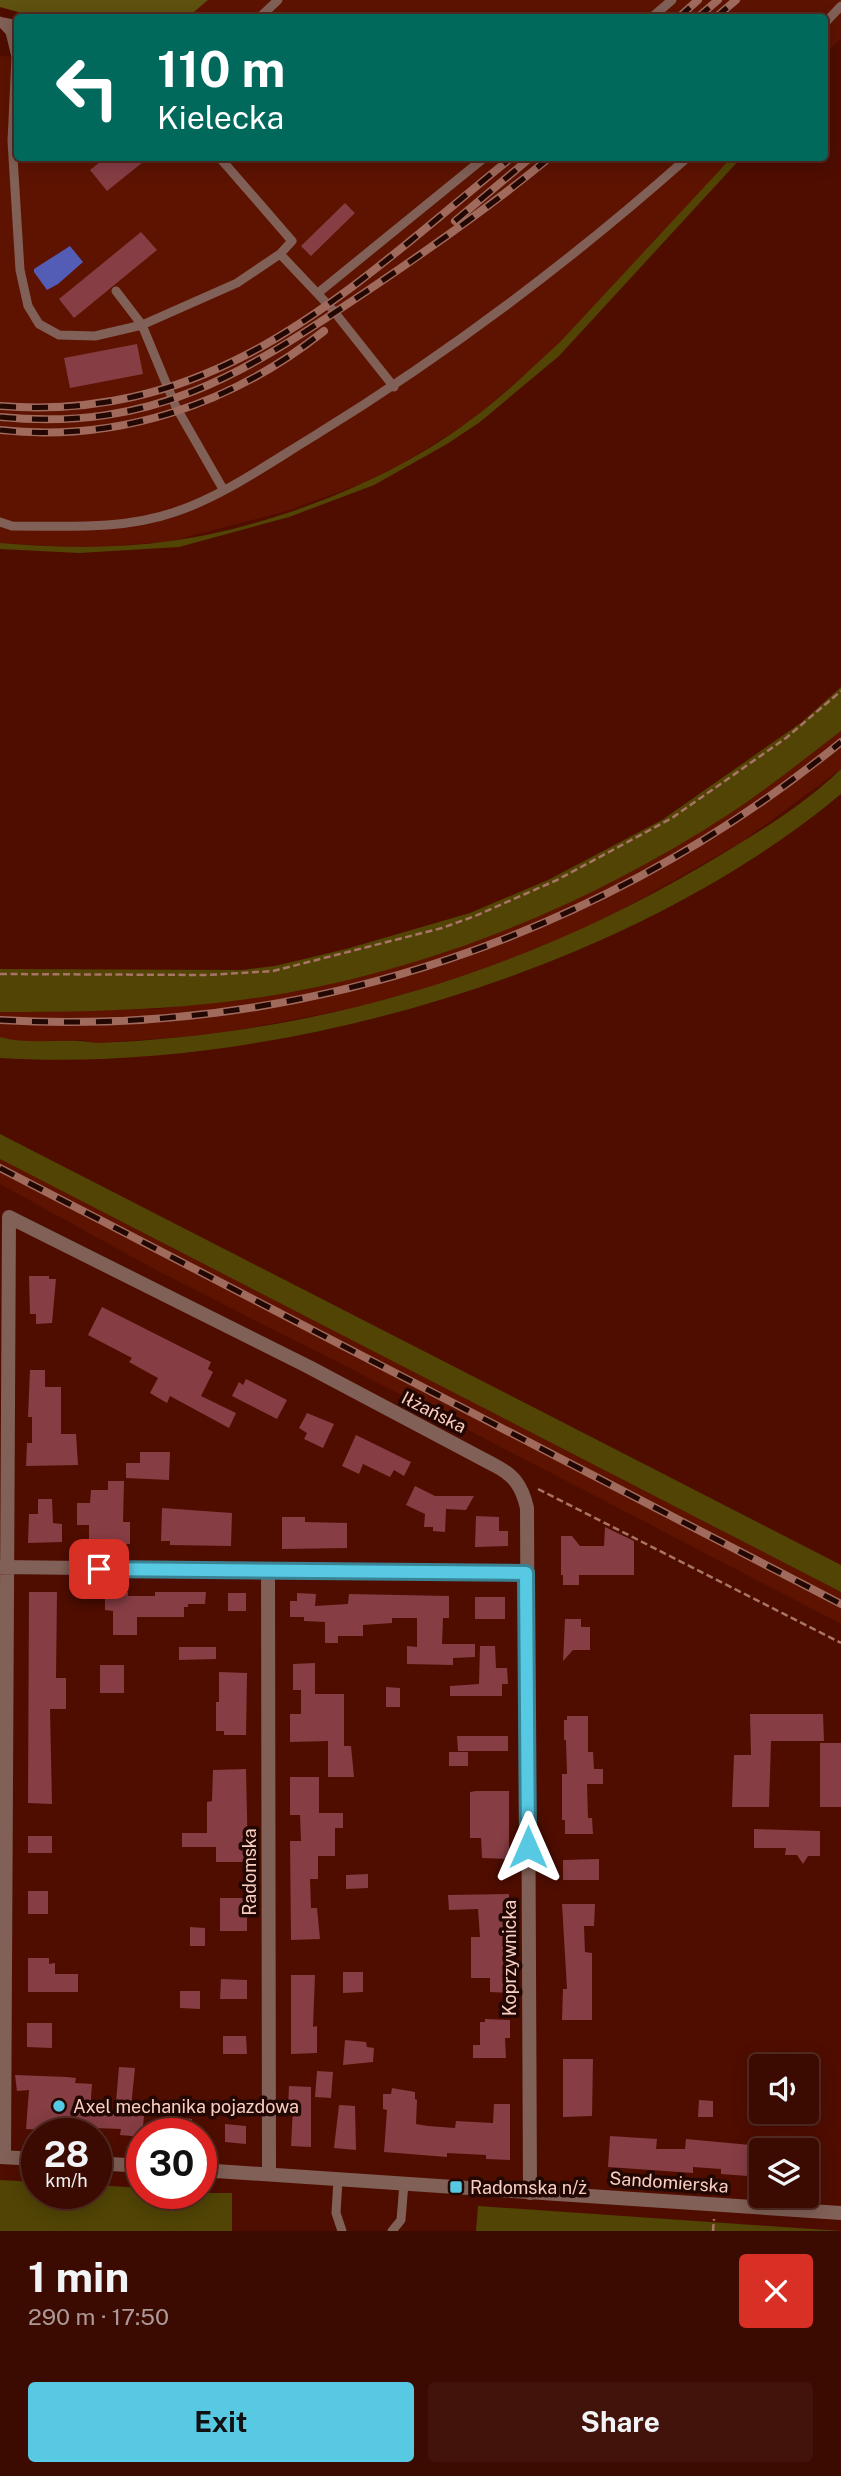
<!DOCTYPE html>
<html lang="en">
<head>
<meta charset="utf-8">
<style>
  :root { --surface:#3b0a00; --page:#42130a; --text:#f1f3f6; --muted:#ac9a99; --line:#542b22; --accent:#58c9e3 }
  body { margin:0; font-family:"Public Sans",sans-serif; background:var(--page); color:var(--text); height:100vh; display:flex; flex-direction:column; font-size:26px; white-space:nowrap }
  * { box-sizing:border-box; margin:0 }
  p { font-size:23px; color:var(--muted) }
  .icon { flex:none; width:38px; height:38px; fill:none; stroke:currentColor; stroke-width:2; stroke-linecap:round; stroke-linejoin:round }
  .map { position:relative; height:2231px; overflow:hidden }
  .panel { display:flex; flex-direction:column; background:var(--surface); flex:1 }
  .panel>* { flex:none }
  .guide { position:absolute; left:14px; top:14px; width:814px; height:147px; border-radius:7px; box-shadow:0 4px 18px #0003,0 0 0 2px var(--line); background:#00695c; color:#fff; overflow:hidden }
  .tools { position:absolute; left:749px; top:2054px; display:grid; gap:14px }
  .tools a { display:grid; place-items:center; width:70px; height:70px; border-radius:7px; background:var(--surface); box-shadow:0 4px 18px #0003,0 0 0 2px var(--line); font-size:35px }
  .speed { position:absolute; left:21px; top:2118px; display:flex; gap:14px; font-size:35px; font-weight:700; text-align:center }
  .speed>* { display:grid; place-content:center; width:91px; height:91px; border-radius:50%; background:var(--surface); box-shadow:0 4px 18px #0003,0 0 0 2px var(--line); line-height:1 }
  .speed small { font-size:18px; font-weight:400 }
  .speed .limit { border:10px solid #d22; background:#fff; color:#111 }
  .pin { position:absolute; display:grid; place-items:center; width:60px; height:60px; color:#fff; margin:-30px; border-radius:14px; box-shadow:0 4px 10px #0006 }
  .me { position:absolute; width:77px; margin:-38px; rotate:0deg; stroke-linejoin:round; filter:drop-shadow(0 0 5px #0008) }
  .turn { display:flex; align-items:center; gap:24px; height:147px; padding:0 28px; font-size:32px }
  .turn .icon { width:91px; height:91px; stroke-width:2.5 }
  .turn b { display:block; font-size:49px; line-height:60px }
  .round { display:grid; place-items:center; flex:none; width:74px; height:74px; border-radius:7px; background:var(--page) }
  .overview { display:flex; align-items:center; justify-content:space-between; height:119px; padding:0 28px }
  h1 { font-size:42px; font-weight:700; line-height:52px }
  .cta { display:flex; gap:14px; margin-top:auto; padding:14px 28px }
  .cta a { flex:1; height:80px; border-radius:7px; background:var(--accent); color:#111; font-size:28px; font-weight:700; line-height:80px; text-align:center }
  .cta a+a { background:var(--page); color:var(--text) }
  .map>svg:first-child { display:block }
  .built { fill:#5d1300 }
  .green { fill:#524405 }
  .forest { fill:#5f510f }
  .water { fill:#545db5 }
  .building { fill:#863d44 }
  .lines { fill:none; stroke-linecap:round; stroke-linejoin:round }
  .path { stroke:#a97367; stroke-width:2.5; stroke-dasharray:7 3.5; stroke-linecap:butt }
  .service { stroke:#816057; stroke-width:9 }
  .minor { stroke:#816057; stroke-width:14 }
  .tertiary { stroke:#816057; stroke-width:14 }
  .rail-casing { stroke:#a06a5d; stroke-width:8 }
  .rail { stroke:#230703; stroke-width:5; stroke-dasharray:16; stroke-linecap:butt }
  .route-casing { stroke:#398394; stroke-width:18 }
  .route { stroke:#58c9e3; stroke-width:12 }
  .poi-dot { fill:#58c9e3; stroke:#230703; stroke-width:2.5 }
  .labels { text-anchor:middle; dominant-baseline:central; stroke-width:7; stroke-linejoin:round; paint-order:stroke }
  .street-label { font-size:18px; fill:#f9cfc3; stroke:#230703 }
  .poi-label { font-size:18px; fill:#f9cfc3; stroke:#230703; text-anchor:start }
</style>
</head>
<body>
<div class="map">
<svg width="841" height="2231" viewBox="0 0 841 2231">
  <rect width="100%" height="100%" fill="#4f0d00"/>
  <!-- built -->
  <path class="built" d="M208,0H841V38L824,56V18H187Z
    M0,56L17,57L18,158H731L561,341L531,369L469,422L400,465L363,483L287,511L171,541L94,548L0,543Z
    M841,731V769L743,841L611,916L541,948L470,975L360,1007L211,1035L97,1043L81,1040L16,1042L0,1037V1012L158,1009L281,993L390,968L495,933L564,905L658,857L757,795Z
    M0,1159L841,1592V1624L359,1373L156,1270L0,1184Z"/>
  <!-- green -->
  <path class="green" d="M731,158H741L559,356L480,422L447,444L374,485L289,517L179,547L79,553L0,549V543C57,548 113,549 170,541C268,528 390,481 469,421C502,397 532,368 561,341Z
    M841,687V731C803,760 766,790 726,816C566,920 376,991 185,1006C124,1011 62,1012 0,1012V969L241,970L275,966L346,949L470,913L548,880L662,820L802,722Z
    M841,769V794C630,971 274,1075 0,1058V1037C32,1046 65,1037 97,1043C311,1035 517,975 702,866C749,838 801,808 841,769Z
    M0,1134L841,1565V1592L0,1159Z
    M0,2180L37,2182V2193H96V2185L142,2188V2193H232V2231H0Z
    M478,2206L841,2231H476Z"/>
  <!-- forest -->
  <path class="forest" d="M0,0H208L187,18L36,17L0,7Z"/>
  <!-- water -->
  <path class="water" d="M70,246L83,262L58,284L47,290L34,272V269Z"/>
  <!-- building -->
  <path class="building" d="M105,158H148L107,191L90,170Z
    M345,203L355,213L311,256L301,246Z
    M141,232L157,250L74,318L59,299Z
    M137,344L143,374L70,388L64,358Z
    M29,1276H49V1279H56L52,1323L36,1324V1314H30Z
    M102,1307L211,1362L208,1369L213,1372L201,1396L236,1413L229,1428L170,1396L167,1403L150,1393L158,1378L129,1362L132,1358L88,1335Z
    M30,1370H45V1387H61V1434H76L78,1465L26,1466L27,1443H32V1417H28Z
    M246,1379L287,1400L277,1419L232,1396L239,1382L243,1385Z
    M307,1413L334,1424L323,1448L304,1439L307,1433L299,1428Z
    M356,1435L411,1462L404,1476L394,1470L390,1477L363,1464L359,1474L342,1466Z
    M140,1452H170L169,1480L126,1478V1463H140Z
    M108,1481H124L123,1522H130V1544H89V1525H77V1503H90L91,1490H108Z
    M415,1486L435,1496H474L466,1510L446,1509L445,1532L433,1531V1527H424L425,1514L406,1505Z
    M38,1499H52L53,1523L62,1524V1542L28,1543L29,1514H38Z
    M162,1508L232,1513L231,1546L170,1545V1541H161Z
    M476,1516L499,1517V1531H508V1546L475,1547Z
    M282,1517H305V1522L347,1523V1548L282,1549Z
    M605,1527L634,1541V1575H579V1585H563V1575H561V1536H572L580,1546H604Z
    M29,1592H57L56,1678H66V1709H50L52,1804L28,1803Z
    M105,1592H128V1596H155V1592H206L205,1604H188V1607H184V1617H137V1635H113V1611L105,1610Z
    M228,1593H246V1611H228Z
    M297,1593L316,1594L315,1606L348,1604L349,1594L449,1596V1618H443L442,1644H475V1657L453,1658V1665L407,1664V1646L417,1647V1618H392V1623L363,1625V1636H338V1643H325V1622L304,1621V1617H290V1601H297Z
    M475,1597H505V1619H475Z
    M565,1619H581V1627H590V1650H573L563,1661Z
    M480,1646H495L496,1668H507L508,1684H502V1696H450V1686L479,1684Z
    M179,1647H216V1659L179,1660Z
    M315,1663V1694H344V1746H351L354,1777H328V1741L290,1742V1714H301V1690H293V1664Z
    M100,1665H124V1693H100Z
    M219,1672L247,1673L246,1735H224V1731H216V1702H219Z
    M386,1687L400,1688V1707H386Z
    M750,1714H823L824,1741H771L769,1807H732L734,1755H751Z
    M567,1716H588V1752H593L594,1769H603V1784H587L588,1818H592L593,1834H565V1820H562V1774H567L566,1740H564V1720H567Z
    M457,1736H508V1751H458Z
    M820,1743H841V1807H820Z
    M449,1752H468V1766H449Z
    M246,1769L248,1862H216V1847H182V1833H207V1802L212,1801L213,1770Z
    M290,1777H319V1813H343V1828H335V1856H318V1879H310L311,1908H317L320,1939L291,1940L290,1841H301L300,1815H290Z
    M476,1791H509V1859L482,1858L481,1838H470V1792Z
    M754,1829L820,1831V1856H808L803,1864L797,1855H785L786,1848H754Z
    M28,1836H52V1853H28Z
    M599,1859V1880H563V1860Z
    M368,1874V1888L346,1889V1875Z
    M28,1891H48V1914H28Z
    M509,1894V1993L490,1992V1978H471V1937H480L478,1909L449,1910L448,1895Z
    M220,1898H247V1931H220Z
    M562,1904H595L594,1926H584L585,1952L592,1953V2020H562L563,1989H567Z
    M190,1927L205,1928V1946H190Z
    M28,1958H49V1964L55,1963V1974H78V1992H28Z
    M343,1972H363V1992L343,1993Z
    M291,1975H315L313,2027L317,2026V2053L291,2054Z
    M221,1979L247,1980V1999H220Z
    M180,1991H200V2009L180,2008Z
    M485,2019L510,2020V2038H505L506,2058H473V2045H480V2022H485Z
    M27,2023H52V2048L27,2047Z
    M223,2036H246L247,2054H223Z
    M345,2040L366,2042L367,2047L374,2048L373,2062L343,2065Z
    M563,2059H593L592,2116L563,2117Z
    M119,2067L135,2068L131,2107L135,2108L134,2115L144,2116L142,2137L120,2135L121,2129L94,2128V2133L26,2129L29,2090L17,2091L15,2075L67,2077L76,2078L75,2083L92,2084L90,2113L115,2114Z
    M317,2071L333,2072L331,2098L315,2097Z
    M289,2086L311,2087V2147L291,2146L293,2107H288Z
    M392,2088L415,2092V2099L417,2100L416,2124L428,2126L455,2128L456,2121L493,2123L494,2104H510V2160L486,2159V2155L447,2153V2157L384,2152L387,2110L383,2109V2094H391Z
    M699,2100L713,2101V2117H698Z
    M339,2105L355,2106L356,2150L334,2148Z
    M169,2117L192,2119V2133H169Z
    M225,2124L246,2126V2144L225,2142Z
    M610,2136L657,2139L656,2149H685L686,2139L761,2146V2177L721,2174V2169L693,2167V2173L608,2167Z"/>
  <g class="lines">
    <!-- path -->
    <path class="path" d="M0,974L207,975L273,971L442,928L475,916L557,880L672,818L786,738L841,691
      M538,1489L841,1643
      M713,2231L714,2219"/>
    <!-- service -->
    <path class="service" d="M259,18L278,0
      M651,18L672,0
      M0,21L10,32L16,57L12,141L20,270L28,306L39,324L59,335L95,336L142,325L116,291
      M3,22L18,25
      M824,24L841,6
      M220,158L292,241L280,254
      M318,293L484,158
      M223,489L176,407L142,325L237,283L280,254L332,309L394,387
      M0,522L12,526C67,526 123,530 175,512C223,496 271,462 314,436C447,354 571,261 687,158
      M338,2179L336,2213L342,2231
      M392,2231L401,2220L404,2183"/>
    <!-- minor -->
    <path class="minor" d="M0,1567L526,1573
      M268,1570L269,2174
      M4,2157L9,1217L309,1367L494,1465C514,1475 522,1486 527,1508L530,2193"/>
    <!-- tertiary -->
    <path class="tertiary" d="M0,2157L37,2159
      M96,2163L142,2166
      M201,2170L841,2213"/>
    <!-- rail casing -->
    <g class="rail-casing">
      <path id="rail" d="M678,18L698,0
        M697,18L718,0
        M715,18L736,0
        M455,221L530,158
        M0,406C222,423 352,286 511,158
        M0,417C153,432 243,374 364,293C428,250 490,207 549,158
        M0,430C118,443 232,404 324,331
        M0,1020C305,1038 606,934 841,742
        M0,1168L841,1604"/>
    </g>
    <!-- rail -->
    <use href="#rail" class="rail"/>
  </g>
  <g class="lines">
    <!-- route casing -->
    <g class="route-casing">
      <path id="route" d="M99,1569L526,1573L528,1847"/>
    </g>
    <!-- route -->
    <use href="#route" class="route"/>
  </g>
  <!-- markers -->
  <g class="poi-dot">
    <circle cx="59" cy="2106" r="7"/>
    <rect x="449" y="2180" width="14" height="14" rx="3.5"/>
  </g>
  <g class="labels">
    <!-- street labels -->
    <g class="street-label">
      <text transform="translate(434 1412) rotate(27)">Iłżańska</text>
      <text transform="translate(249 1872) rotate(-90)">Radomska</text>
      <text transform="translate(509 1958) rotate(-90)">Koprzywnicka</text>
      <text transform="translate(669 2182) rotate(4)">Sandomierska</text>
    </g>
    <!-- poi labels -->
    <g class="poi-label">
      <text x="73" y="2106">Axel mechanika pojazdowa</text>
      <text x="470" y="2187">Radomska n/ż</text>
    </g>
  </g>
</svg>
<div class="tools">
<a><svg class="icon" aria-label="sound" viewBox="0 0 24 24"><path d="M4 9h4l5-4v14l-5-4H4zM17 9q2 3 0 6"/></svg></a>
<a><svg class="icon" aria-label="layers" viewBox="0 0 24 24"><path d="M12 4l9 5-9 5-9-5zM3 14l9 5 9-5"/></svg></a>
</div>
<div class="speed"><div>28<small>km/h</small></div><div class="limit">30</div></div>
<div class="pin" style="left:99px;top:1569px;background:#d93025"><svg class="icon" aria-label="arrive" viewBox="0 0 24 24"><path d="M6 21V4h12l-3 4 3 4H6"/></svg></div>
<svg class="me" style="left:528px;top:1847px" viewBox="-20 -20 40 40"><path d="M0-17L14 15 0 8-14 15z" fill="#58c9e3" stroke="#fff" stroke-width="4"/></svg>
<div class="guide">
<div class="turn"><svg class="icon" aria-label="left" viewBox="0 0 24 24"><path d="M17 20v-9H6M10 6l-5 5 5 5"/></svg><div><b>110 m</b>Kielecka</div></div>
</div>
</div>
<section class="panel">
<div class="overview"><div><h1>1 min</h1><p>290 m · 17:50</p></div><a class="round" style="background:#d93025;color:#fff"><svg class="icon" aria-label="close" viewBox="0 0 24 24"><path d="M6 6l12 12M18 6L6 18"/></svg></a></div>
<div class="cta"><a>Exit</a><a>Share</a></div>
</section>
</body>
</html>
